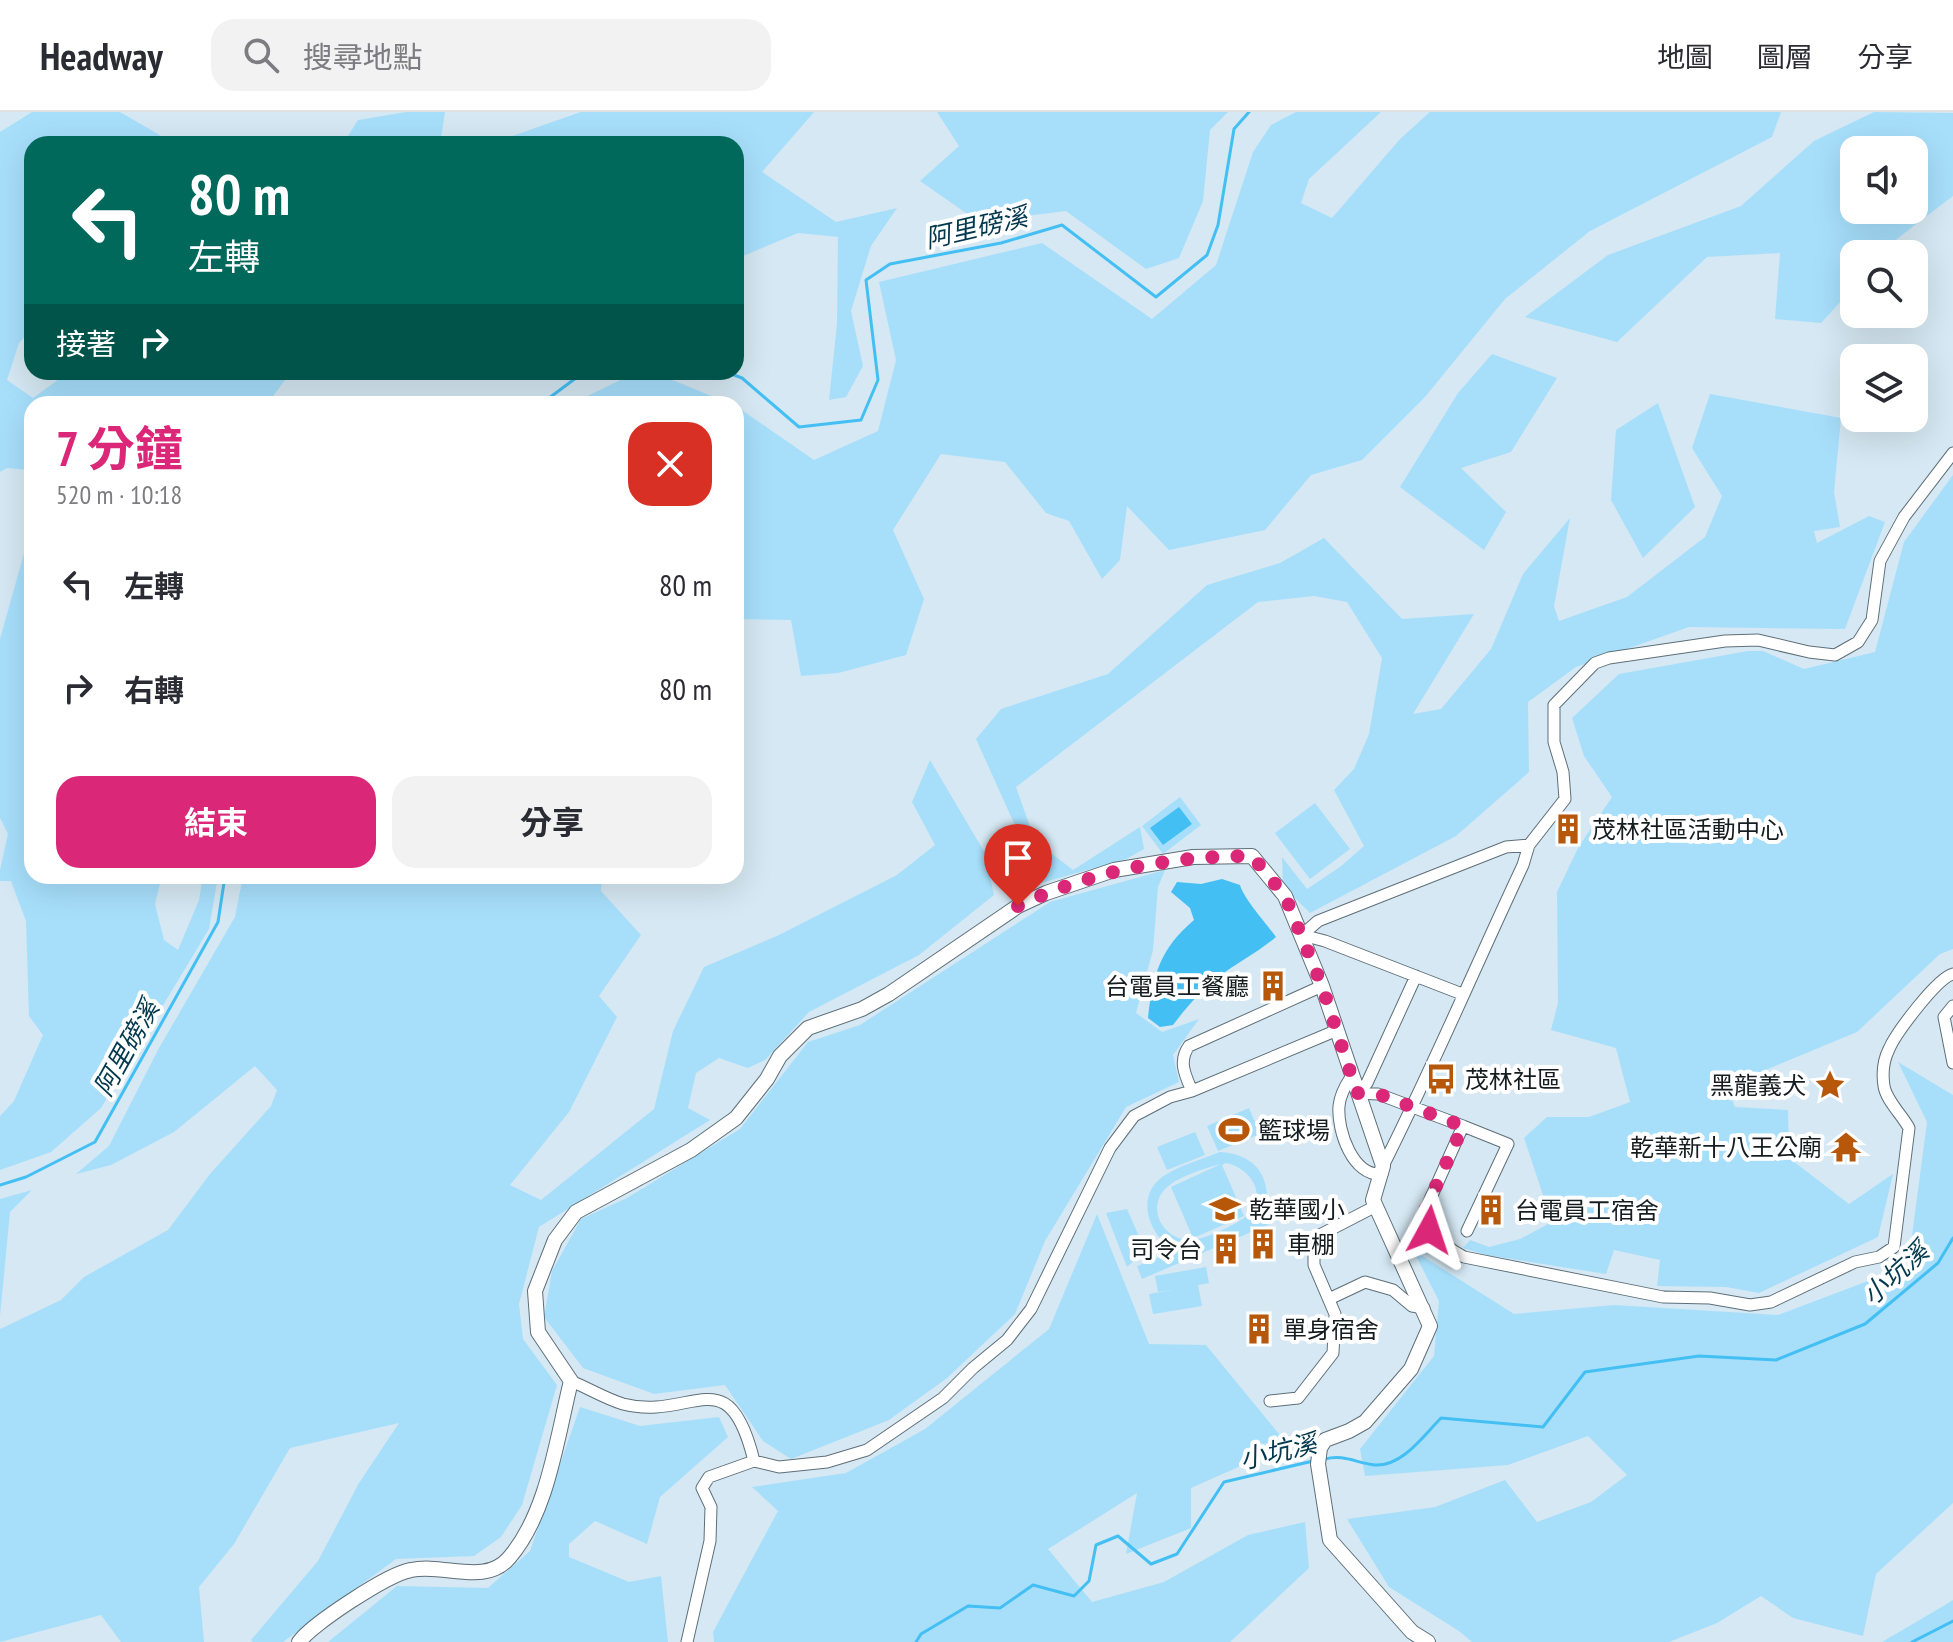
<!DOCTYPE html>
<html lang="zh-TW">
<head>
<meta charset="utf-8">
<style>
  :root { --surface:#fff; --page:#f2f2f3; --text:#2b2b33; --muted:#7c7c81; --line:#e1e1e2; --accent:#db2777 }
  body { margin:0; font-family:"PT Sans Narrow","Noto Sans TC",sans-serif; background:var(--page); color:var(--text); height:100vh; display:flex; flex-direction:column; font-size:30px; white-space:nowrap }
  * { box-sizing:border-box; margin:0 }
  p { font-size:26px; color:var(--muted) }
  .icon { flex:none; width:44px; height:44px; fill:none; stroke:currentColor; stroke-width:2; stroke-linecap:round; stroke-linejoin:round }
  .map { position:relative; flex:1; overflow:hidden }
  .side { position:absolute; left:24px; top:284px; width:720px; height:488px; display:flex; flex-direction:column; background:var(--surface); border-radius:24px; box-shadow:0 8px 32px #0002 }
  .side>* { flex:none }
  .hud { position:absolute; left:24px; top:24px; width:720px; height:244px; border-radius:24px; box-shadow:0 8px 32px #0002; background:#00695c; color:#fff; overflow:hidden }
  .fabs { position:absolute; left:1840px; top:24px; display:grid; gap:16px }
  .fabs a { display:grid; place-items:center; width:88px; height:88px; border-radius:16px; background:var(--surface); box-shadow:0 8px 32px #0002; font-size:40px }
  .pin { position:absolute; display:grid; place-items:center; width:68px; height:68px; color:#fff; margin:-82px -34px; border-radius:50% 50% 50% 0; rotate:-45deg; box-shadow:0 0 8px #0007 }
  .pin .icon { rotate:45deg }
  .me { position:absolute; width:88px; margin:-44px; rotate:5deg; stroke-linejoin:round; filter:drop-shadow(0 0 6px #0008) }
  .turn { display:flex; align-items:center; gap:28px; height:168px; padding:0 32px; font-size:36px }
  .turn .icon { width:104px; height:104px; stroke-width:2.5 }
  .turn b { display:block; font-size:56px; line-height:68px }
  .then { display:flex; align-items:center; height:76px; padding:0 32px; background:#0003; gap:16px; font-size:30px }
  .round { display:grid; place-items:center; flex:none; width:84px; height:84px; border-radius:24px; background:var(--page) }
  .summary { display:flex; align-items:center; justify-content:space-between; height:136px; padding:0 32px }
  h1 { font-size:48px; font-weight:700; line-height:60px; color:var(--accent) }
  .cta { display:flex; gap:16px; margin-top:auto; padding:16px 32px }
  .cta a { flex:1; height:92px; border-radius:24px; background:var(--accent); color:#fff; font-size:32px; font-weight:700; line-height:92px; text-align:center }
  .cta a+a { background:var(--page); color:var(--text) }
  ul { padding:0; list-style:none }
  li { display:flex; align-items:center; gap:24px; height:104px; padding:0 32px }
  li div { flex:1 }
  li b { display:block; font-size:30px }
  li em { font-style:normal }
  header { display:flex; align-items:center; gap:48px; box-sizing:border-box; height:112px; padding:0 40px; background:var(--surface); border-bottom:2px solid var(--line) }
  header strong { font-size:38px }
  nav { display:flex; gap:44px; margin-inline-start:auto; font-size:28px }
  .search { width:560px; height:72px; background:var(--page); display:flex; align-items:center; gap:20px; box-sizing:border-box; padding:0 28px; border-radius:24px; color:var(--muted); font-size:30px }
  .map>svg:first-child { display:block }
  .green { fill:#a7dffb; fill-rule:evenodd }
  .water { fill:#44bff3 }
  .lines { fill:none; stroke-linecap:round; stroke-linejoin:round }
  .stream { stroke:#44bff3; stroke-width:3 }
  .minor-casing { stroke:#5e6f78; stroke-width:13 }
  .tertiary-casing { stroke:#5e6f78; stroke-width:16 }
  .minor { stroke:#fff; stroke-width:11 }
  .tertiary { stroke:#fff; stroke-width:14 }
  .route { stroke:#db2777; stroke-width:14; stroke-dasharray:0 25.2 }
  .labels { text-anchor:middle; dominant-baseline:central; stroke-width:8; stroke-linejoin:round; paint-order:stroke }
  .poi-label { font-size:24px; fill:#161d20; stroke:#fff; text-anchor:start }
  .water-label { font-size:26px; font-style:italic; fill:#01384d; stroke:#fff }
</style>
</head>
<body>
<header>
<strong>Headway</strong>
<div class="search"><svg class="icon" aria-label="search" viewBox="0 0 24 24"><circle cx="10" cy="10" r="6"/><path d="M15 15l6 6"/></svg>搜尋地點</div>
<nav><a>地圖</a><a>圖層</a><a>分享</a></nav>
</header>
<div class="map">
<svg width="1953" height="1530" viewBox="0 0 1953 1530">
  <rect width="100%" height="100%" fill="#d5e8f3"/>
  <!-- green -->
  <path class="green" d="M32,0H120L175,32H32V217L19,231L7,268L33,286L69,260H291L267,292H32V369L28,358L7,356L0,360V20Z
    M406,0H445L440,32H343L358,8Z
    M581,0H814L762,60L836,110L897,96L871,134L851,199L863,254L846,285L829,288L837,212L838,125L798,121L736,147V32H489Z
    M937,0H1228L1210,18L1203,89L1179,146L1146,157L1066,99L979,110L920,69L959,34Z
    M1296,0H1381L1309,67L1301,91L1332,106L1400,27L1430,0H1781L1772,25L1590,119L1505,187L1425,285L1362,348L1311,363L1265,418L1169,438L1127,394L1120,448L1102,467L1069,409L1046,401L1005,350L941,342L893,418L924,487L906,543L838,561L801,564L791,508L736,507V294L814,348L878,319L896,248L879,170L1042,131L1152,207L1216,153L1253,40L1271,13Z
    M1874,0L1953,1V84L1898,126L1884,142H1854V175L1821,211L1775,207L1780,141L1707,145L1617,230L1525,205L1608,143L1741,94L1814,29ZM1854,38H1914V98H1854Z
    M1492,242L1557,266L1511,340L1461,356L1506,400L1484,438L1400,375L1458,281Z
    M637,260H653L731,292H571Z
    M1710,282L1841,306L1834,380L1840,415L1814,419L1817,431L1869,404L1885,410L1845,517L1689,515L1576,555L1528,590L1529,660L1456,724L1310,801L1283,774L1282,745L1307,777L1340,755L1364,734L1334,678L1354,657L1369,622L1382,546L1347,490L1314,484L1258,490L1016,675L1035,729L1073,758L1140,715L1144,737L1126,747L1041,771L976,627L1001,597L1108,562L1207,473L1280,451L1324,426L1402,507L1474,502L1413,602L1441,597L1491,537L1523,462L1570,406L1554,494L1559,509L1627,485L1705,425L1722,384L1692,336Z
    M1658,291L1695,395L1643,446L1611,388L1616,318Z
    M1953,363V837L1940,842L1857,920L1727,974L1735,995L1788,998L1789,1046L1849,1092L1893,1062L1878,1125L1759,1181L1726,1175L1657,1174L1660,1148L1614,1138L1606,1162L1486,1143L1463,1136L1470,1128L1489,1135L1520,1127L1552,1110L1524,1026L1547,1005H1589L1630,990L1616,936L1551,918L1558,891L1557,780L1578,736L1612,685L1584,644L1572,606L1619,562L1748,539H1763L1804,557L1875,540L1904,430Z
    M32,413V764H162L155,792L164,828L178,838L199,788L203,764H218L209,817L101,996L51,1040L0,1058V1004L14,989L43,923L29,904L26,809L11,769H0V758L8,722L0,706V527Z
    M930,648L985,741L994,783L919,843L809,900L765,948L748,956L719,946L696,961L688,996L710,1008L539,1115L519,1192L523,1227L557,1273L522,1393L501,1425L474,1444L396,1447L283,1530H253L251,1528L318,1449L359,1371L399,1311L290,1336L234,1432L199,1475L204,1530H121L101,1503L0,1530V1217L61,1188L84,1165L168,1118L210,1062L271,994L277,978L255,954L174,1020L111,1053L76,1062L109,1034L159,936L235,805L243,764H602L601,779L641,823L599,884L617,905L569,1000L510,1073L541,1088L654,997L673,919L704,855L777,824L897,763L935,733L912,690Z
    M1180,685L1201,713L1163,742L1142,714Z
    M1315,691L1350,737L1310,767L1275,721Z
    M1165,758L1158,775L1153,838L1136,901L1162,920L1199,907L1173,943L1179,970L1126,995L1045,1129L1015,1202L947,1266L889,1308L791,1347L763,1329L725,1273L654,1282L583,1256L544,1205L552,1159L581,1107L627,1086L740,1017L808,930L860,913L1050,790Z
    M1898,950L1953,983V1391L1876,1462L1863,1524L1793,1506L1761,1484L1717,1511L1669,1530H1472L1459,1519L1389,1475L1347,1407L1435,1395L1505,1368L1537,1410L1591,1390L1627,1363L1588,1324L1508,1353L1365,1364L1360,1337L1434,1244L1439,1189L1413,1138L1514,1202L1614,1193L1778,1203L1908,1154L1927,1010Z
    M1249,996L1260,1022L1218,1039L1207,1014Z
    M1195,1020L1205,1043L1167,1058L1157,1035Z
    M1220,1040C1255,1042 1271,1064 1266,1097L1289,1087L1295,1101L1142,1167L1137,1154L1175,1139C1148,1123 1133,1081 1167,1062C1183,1052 1203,1047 1220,1040ZM1226,1051C1247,1055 1267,1078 1251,1100C1243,1110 1204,1128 1191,1128C1166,1129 1145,1099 1165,1077C1177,1065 1205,1056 1221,1052L1171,1075L1193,1126L1244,1104L1222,1053Z
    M32,1078L10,1100L0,1204V1087Z
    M1127,1097L1145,1138L1127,1155L1106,1101Z
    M1097,1102L1149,1232L1206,1233L1288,1333L1191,1376V1416L1126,1442L1137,1381L1048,1437L1092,1490L1164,1470L1248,1423L1305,1410L1309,1456L1230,1530H714L713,1520L778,1399L752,1375L846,1361L925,1317L1049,1217Z
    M1206,1155L1209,1171L1198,1173L1202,1194L1153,1202L1149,1182L1172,1178L1158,1180L1155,1164Z
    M580,1295L640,1314L719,1305L728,1325L660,1385L647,1432L595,1409L569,1432V1445L629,1470L661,1464L668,1530H328L397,1474L488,1476L530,1439Z
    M1953,1488V1530H1882L1945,1493Z"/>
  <!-- water -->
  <path class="water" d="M1179,695L1192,712L1163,733L1150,716Z
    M1222,767L1240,773C1244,787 1266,811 1276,825C1257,841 1236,851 1217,866C1200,879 1186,896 1173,913L1160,915L1148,906C1153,862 1160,837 1194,808L1190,796L1171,780L1177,770L1201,772Z"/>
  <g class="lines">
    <!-- stream -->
    <path class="stream" d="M726,260L742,266L799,315L861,308L878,268L866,168L890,152L1001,131L1062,113L1156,185L1207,143L1218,113L1234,17L1249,0
      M541,292L584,260
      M0,1073L26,1065L95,1030L218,810L225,764
      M1325,1347C1344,1342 1356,1351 1375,1353C1402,1355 1424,1323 1441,1306L1543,1315L1585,1260L1699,1244L1776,1248L1865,1212L1938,1151L1953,1126
      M916,1530L921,1522L968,1494L1000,1496L1033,1473L1074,1484L1089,1469L1096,1433L1118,1424L1151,1452L1177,1442L1224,1370L1313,1349
      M1912,1530L1953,1509"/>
    <!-- minor casing -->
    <g class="minor-casing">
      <path id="minor" d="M1302,823L1318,809L1506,735L1529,733
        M1302,823L1325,829L1462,882
        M1953,894L1944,905L1953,951
        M1351,965C1345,974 1340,983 1339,994C1337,1019 1353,1065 1382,1062
        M1192,979C1185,963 1178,949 1189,934L1322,874
        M1357,981L1378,982L1463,1014L1424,1101C1431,1124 1442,1133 1464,1145L1663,1185L1710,1186L1750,1193L1771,1190L1855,1150L1879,1145L1894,1135L1909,1016C1902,1003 1886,988 1884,974C1882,961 1883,949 1889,937C1896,921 1937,866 1953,862
        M1357,981L1367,971L1416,864
        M1463,1014L1508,1032L1467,1119
        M1383,1054C1433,955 1476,853 1523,753L1529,733L1565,687L1563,660L1554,630V593L1595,551L1609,546L1725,529L1758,528L1809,540L1835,543L1858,530L1872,508L1880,449L1904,405L1953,341
        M1329,1187L1365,1170L1393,1178L1412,1194L1424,1196
        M571,1269C588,1276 606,1287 623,1292C692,1310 728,1243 754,1349L779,1355L827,1350L867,1338L943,1286L973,1256L1007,1228L1031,1197L1110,1036L1134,1004L1170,985L1192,979L1335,919
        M1270,1289L1298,1286L1333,1241L1335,1202L1314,1153V1126L1376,1094
        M687,1530L710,1429L711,1395L702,1376L709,1365L754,1349"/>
    </g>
    <!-- tertiary casing -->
    <g class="tertiary-casing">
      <path id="tertiary" d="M299,1530C312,1512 388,1462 411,1458C444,1451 485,1474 509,1446C548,1401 557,1325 571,1269L538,1220L535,1179L555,1128L576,1100L691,1038L736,1006L767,967L780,944L808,916L862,897L889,882L1018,794L1046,781L1114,758L1193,745L1252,744L1285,784L1322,874L1383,1054L1373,1088L1430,1214L1411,1257L1365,1310L1349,1319L1325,1328L1320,1336L1318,1352L1330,1428L1412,1520L1428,1530"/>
    </g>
    <!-- minor -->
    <use href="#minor" class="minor"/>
    <!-- tertiary -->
    <use href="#tertiary" class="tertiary"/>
  </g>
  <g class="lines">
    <!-- route -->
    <path class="route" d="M1018,794C1092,759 1170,744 1252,744L1285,784L1322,874L1357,981L1378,982L1463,1014L1424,1101L1429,1118"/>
  </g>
  <!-- icons -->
  <defs>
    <g id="building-bare" transform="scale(2.4)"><path d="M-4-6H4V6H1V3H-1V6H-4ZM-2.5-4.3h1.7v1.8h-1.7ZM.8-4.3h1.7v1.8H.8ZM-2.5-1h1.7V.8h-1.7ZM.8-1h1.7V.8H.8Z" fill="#b65709" stroke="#fff" stroke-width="2.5" paint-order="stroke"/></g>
    <g id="bus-bare" transform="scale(2.4)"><path d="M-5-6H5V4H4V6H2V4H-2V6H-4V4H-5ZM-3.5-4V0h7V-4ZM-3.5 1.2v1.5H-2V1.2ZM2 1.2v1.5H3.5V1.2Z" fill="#b65709" stroke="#fff" stroke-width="2.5" paint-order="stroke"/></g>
    <g id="sight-bare" transform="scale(2.4)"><path d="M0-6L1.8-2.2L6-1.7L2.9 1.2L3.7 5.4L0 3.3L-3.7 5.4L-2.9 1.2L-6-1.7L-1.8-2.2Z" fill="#b65709" stroke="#fff" stroke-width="2.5" paint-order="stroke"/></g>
    <g id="stadium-bare" transform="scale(2.4)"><path d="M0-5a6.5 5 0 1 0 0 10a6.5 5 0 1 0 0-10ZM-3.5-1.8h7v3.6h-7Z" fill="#b65709" stroke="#fff" stroke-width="2.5" paint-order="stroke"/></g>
    <g id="temple-bare" transform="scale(2.4)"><path d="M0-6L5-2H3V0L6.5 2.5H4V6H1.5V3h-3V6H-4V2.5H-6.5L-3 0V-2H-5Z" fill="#b65709" stroke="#fff" stroke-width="2.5" paint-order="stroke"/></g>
    <g id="school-bare" transform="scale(2.4)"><path d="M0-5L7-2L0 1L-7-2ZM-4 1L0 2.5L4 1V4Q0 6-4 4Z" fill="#b65709" stroke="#fff" stroke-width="2.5" paint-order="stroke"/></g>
  </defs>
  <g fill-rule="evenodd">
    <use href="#building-bare" x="1568" y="717"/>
    <use href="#building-bare" x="1273" y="874"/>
    <use href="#bus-bare" x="1441" y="967"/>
    <use href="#sight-bare" x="1830" y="973"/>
    <use href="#stadium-bare" x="1234" y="1018"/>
    <use href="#temple-bare" x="1846" y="1035"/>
    <use href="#school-bare" x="1225" y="1097"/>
    <use href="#building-bare" x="1491" y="1098"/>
    <use href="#building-bare" x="1263" y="1132"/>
    <use href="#building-bare" x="1226" y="1137"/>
    <use href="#building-bare" x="1259" y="1217"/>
  </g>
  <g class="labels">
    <!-- poi labels -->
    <g class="poi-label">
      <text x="1592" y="717">茂林社區活動中心</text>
      <text x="1249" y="874" text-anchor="end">台電員工餐廳</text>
      <text x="1465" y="967">茂林社區</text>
      <text x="1806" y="973" text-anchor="end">黑龍義犬</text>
      <text x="1258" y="1018">籃球場</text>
      <text x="1822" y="1035" text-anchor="end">乾華新十八王公廟</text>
      <text x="1249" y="1097">乾華國小</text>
      <text x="1515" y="1098">台電員工宿舍</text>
      <text x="1287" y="1132">車棚</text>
      <text x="1202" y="1137" text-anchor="end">司令台</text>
      <text x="1283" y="1217">單身宿舍</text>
    </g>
    <!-- water labels -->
    <g class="water-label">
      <text transform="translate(976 115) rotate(-13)">阿里磅溪</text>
      <text transform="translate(126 936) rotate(-61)">阿里磅溪</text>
      <text transform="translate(1895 1161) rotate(-42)">小坑溪</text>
      <text transform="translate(1278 1339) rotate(-13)">小坑溪</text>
    </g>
  </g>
</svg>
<div class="fabs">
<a><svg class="icon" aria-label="sound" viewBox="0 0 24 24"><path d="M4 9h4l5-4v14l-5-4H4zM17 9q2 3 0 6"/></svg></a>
<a><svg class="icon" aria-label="search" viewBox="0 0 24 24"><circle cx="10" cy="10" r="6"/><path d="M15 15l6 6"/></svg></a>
<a><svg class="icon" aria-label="layers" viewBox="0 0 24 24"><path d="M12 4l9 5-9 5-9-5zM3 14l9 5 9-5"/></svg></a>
</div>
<div class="pin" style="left:1018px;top:794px;background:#d93025"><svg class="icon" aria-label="arrive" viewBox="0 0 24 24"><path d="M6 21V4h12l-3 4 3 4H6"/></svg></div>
<svg class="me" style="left:1429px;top:1118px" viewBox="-20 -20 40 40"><path d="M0-17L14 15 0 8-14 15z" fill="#db2777" stroke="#fff" stroke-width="4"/></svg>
<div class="hud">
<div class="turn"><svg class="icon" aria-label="left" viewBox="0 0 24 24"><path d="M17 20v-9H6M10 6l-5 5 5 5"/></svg><div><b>80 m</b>左轉</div></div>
<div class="then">接著<svg class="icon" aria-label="right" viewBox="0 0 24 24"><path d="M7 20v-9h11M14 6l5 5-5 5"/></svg></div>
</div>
<section class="side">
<div class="summary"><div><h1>7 分鐘</h1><p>520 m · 10:18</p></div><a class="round" style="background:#d93025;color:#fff"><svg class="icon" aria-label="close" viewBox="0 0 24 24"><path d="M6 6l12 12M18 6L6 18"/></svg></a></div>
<ul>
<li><svg class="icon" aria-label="left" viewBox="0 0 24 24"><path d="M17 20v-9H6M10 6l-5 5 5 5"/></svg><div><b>左轉</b></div><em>80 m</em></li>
<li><svg class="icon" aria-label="right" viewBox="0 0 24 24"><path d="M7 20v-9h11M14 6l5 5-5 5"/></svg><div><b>右轉</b></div><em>80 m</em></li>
</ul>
<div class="cta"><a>結束</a><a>分享</a></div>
</section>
</div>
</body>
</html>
